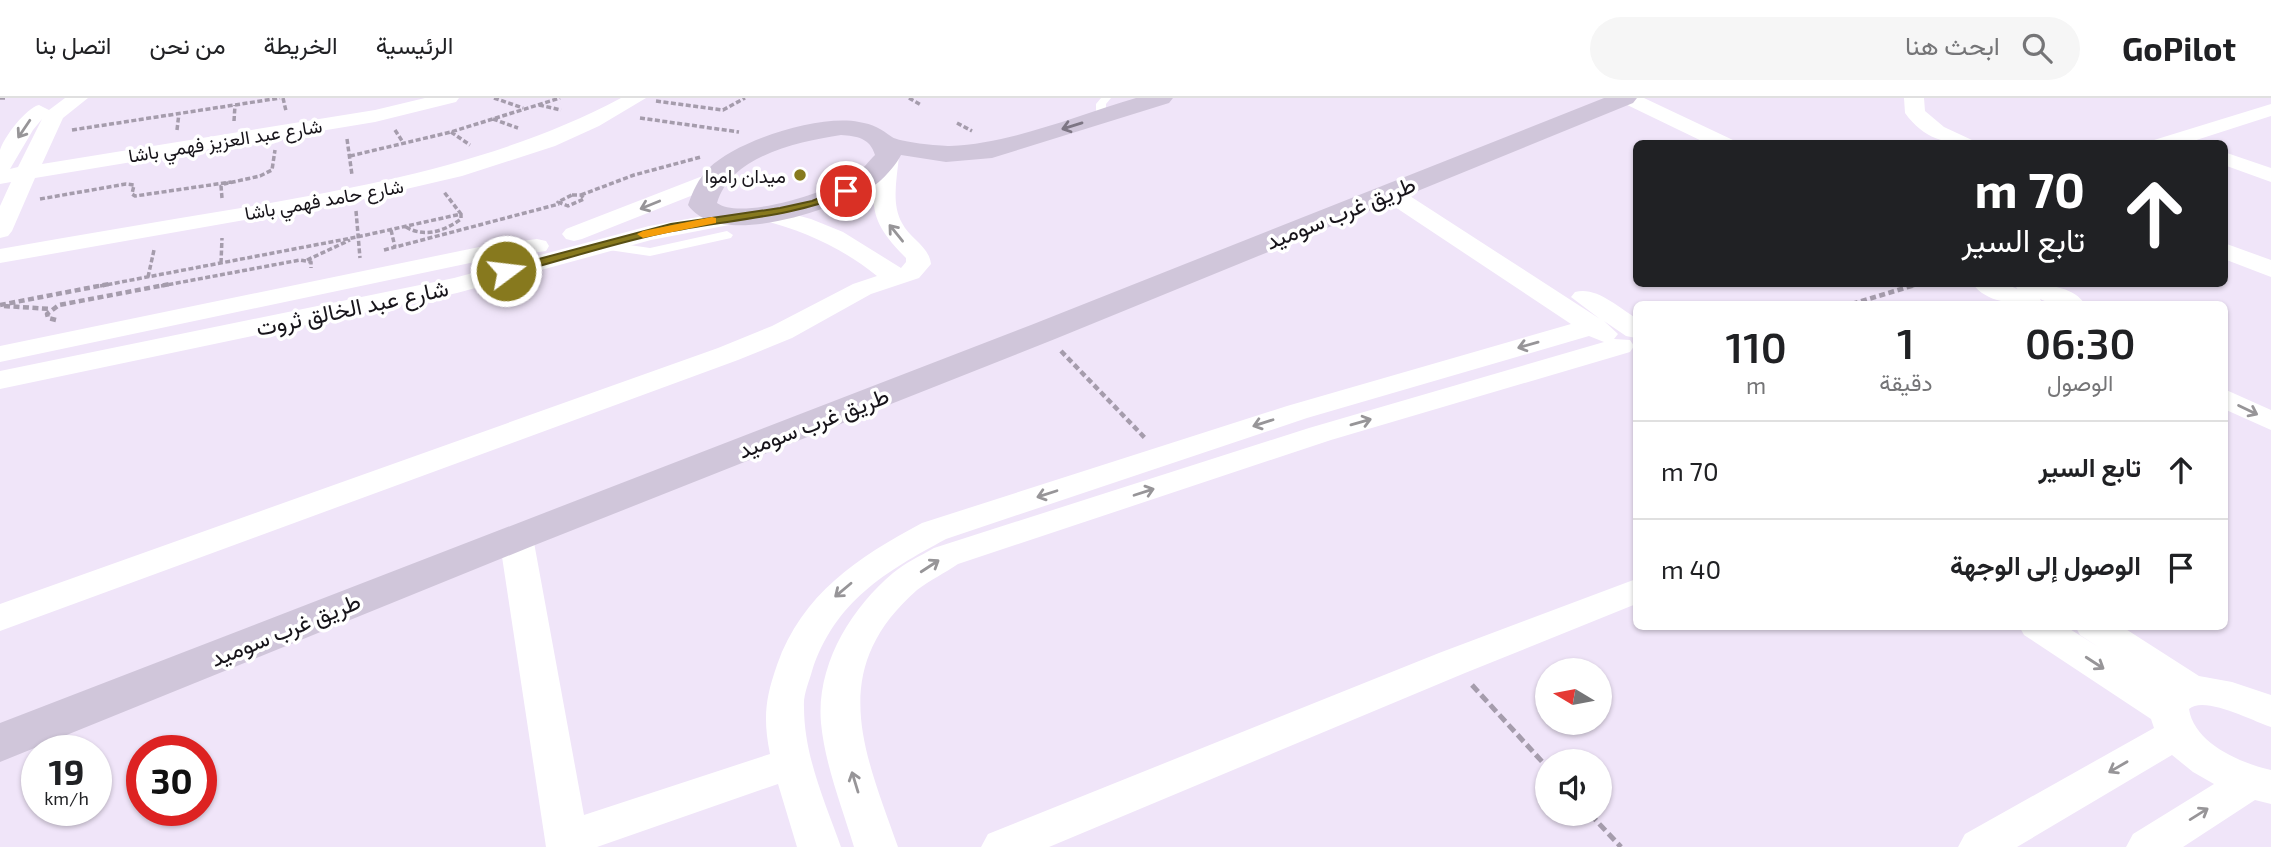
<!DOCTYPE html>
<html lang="ar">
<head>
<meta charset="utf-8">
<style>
  :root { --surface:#fff; --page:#f6f6f6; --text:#202124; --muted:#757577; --line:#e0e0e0 }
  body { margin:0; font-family:"Exo 2",Vazirmatn,sans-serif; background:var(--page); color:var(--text); direction:rtl; height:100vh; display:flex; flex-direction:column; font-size:26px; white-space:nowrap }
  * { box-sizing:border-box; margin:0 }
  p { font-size:23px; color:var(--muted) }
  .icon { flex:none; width:38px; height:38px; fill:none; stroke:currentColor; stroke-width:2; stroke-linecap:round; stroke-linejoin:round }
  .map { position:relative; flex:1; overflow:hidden; direction:ltr }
  .panel { position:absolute; left:1633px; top:203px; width:595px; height:329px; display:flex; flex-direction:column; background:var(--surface); border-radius:10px; box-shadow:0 2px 5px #0004; direction:rtl }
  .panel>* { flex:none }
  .top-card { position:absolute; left:1633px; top:42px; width:595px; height:147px; border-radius:10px; box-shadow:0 2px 5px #0004; direction:rtl; background:#202124; color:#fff; overflow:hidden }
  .needle { width:46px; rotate:280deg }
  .fabs { position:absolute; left:1535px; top:560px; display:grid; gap:14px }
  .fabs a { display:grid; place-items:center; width:77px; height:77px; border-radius:50%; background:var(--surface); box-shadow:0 2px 5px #0004; font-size:35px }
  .speed { position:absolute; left:21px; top:637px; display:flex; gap:14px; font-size:35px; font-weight:700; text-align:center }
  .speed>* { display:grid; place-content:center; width:91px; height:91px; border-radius:50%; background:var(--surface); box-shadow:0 2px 5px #0004; line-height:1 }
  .speed small { font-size:18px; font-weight:400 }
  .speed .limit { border:10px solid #d22; background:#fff; color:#111 }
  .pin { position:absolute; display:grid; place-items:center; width:60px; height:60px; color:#fff; margin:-30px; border:4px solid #fff; border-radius:50%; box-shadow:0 2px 7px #0007 }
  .me { position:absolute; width:77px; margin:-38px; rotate:75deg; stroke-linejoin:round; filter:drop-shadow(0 0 5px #0008) }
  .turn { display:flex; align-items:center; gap:24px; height:147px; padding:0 28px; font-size:32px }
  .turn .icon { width:91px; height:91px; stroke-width:2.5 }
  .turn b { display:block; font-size:49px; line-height:60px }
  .eta { display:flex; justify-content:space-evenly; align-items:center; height:119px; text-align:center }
  .eta b { font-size:42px; font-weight:600; line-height:49px }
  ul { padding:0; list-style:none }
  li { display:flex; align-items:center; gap:21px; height:98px; padding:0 28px; border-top:2px solid var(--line) }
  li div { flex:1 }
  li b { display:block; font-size:26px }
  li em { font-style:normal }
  header { display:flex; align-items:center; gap:42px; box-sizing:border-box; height:98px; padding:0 35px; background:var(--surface); border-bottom:2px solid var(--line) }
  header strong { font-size:33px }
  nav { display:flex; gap:38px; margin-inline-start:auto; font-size:24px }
  .search { width:490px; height:63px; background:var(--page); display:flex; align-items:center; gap:18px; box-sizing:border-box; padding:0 24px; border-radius:38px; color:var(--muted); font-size:26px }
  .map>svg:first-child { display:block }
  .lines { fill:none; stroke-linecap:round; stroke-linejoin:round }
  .path-far2 { stroke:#a59cac; stroke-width:3.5; stroke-dasharray:5 2.5; stroke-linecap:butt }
  .path-far1 { stroke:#a59cac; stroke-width:4.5; stroke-dasharray:6 3.5; stroke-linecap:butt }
  .path { stroke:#a59cac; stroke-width:5; stroke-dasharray:9 4.5; stroke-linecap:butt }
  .lane { fill:#fff; fill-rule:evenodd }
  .street { fill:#fff; fill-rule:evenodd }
  .secondary { fill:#d0c6da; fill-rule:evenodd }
  .oneway { stroke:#7d7684 }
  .oneway2 { stroke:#979598 }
  .route { fill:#87791e; stroke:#584f14; stroke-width:2 }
  .slow { fill:#f59e0b }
  .poi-dot { fill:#87791e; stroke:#fff; stroke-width:2.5 }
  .labels { text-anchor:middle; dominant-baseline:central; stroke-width:7; stroke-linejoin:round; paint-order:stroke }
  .far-street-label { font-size:19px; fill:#17141a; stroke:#fff }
  .far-poi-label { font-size:19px; fill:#17141a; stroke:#fff; text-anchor:end }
  .street-label { font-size:23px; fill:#17141a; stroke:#fff }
</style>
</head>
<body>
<header>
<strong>GoPilot</strong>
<div class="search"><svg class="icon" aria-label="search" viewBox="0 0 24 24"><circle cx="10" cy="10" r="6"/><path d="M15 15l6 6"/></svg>ابحث هنا</div>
<nav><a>الرئيسية</a><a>الخريطة</a><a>من نحن</a><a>اتصل بنا</a></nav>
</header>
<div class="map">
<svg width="2271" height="749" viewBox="0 0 2271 749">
  <rect width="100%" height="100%" fill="#f0e5f9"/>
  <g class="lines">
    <!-- path-far2 -->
    <path class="path-far2" d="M0,0H6
      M283,0L286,13
      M494,0L523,10
      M909,0L921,7
      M656,3L723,12L745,0
      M539,7L561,12
      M640,20L739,34
      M493,21L518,30
      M234,23L235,7
      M957,25L972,33
      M72,32L280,0
      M177,32L179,15
      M395,32L404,46
      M451,34L470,47
      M347,41L352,77
      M350,58L451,34L560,0
      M572,97H581L584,101L568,108L558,104Z
      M581,97L634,77L701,59
      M222,100L221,88L224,86L260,78L272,72L275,52
      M40,101L126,86L134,87L132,96L135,98L231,84
      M356,113L360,160
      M406,129C424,140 445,133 461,121V116
      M391,132L395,149
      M384,152L559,106
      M307,162L350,142
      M221,165L222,140
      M148,179L154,152
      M100,188L357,139L461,116L444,94
      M161,188L300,162L311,164V170
      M1912,188L1919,186"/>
    <!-- path-far1 -->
    <path class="path-far1" d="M1852,206L1918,186
      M0,207L109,186
      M4,208L51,211
      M56,222L48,220L47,216L59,207L170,186
      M1061,253L1145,340"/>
    <!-- path -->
    <path class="path" d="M1472,587L1547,669
      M1590,716L1621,749"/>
    <!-- lane -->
    <path class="lane" d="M1101,0H1111L1106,6V19L1101,22L1096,19V6Z
      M727,133L733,137L731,140L650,158L602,151L596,147L602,143L650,150Z"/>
    <!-- street -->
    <path class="street" d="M65,0H88L63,20L42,66L375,12L425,0H459L456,4L375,24L35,80L12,133L8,138L0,140V108L11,84L0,86C0,76 0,62 0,52C4,39 26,10 39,7L49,12ZM42,21L18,69L10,71L33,32Z
      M621,0H646L599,28L555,48L462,78L359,102L0,165V151C80,137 160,123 241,110C373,87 502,63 621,0Z
      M1618,0H1644L1733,42L1736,46H1708L1621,4Z
      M1904,0H1924L1925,13L1944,29L1972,42L1975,46C1945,46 1924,41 1905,15Z
      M2271,6V18L2184,46H2151L2154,42Z
      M888,52L896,53L899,58C897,80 891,106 902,125C910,141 929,148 931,166L919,180L871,196L792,240L738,262L0,533V506L718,250L772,228L853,186L877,178C841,149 802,132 758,121L754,116L758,111L766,109L811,121L843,134L901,170L906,164V160C868,122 871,108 877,58L880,53Z
      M2224,54L2271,70V84L2224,67Z
      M713,74L721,76L724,81L721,86L582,141L574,143L566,141L562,136L566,131Z
      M1388,87L1396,89L1600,221L1571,199L1575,194C1596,188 1618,209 1636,220V240L1626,238L1604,223L1618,236L1614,241L1630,242L1634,248L1630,254L1331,342L958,466C945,475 930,482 917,492C826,572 864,653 898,749H854C842,709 825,667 821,625C816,568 850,511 893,475C905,465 920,458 934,450L1309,330L1604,244L1589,238L1307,320L946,441C885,474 835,503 812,573C809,584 803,597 804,609C804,658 825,704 841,749H797L778,686L597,749H546L499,439L504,431L516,428L528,431L533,439L584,717L770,656C763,621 765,601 777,567C802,496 858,459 922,425L1287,308L1571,226L1380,99L1377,94L1380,89Z
      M742,111L750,113L754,118L750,123L651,142L457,195L0,291V273L454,180L649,128Z
      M537,141L546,143L549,148L546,153L489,161L0,264V248L489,147Z
      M2224,145L2271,162V179L2224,161Z
      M1973,186H2006L2017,191L2015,186C2037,186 2071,185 2085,206H2052L2040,201L2043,206C2020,206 1988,207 1973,186Z
      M2224,291L2271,312V332L2224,311Z
      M1636,481V506L1465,575L1049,749H981L988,736L1439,555Z
      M2019,528H2065L2100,550L2080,537L2075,528H2121L2199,578L2232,584L2271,597V629C2253,623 2204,597 2189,611C2194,645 2240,665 2271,672V706L2255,702L2183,749H2126L2133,736L2214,686L2193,674L2172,657L2017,749H1958L1965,736L2154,630L2151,621L2024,537Z"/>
    <!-- secondary -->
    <path class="secondary" d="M1136,0H1173L1169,5L992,60L946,64L901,57C896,67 882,83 872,89C834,111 719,152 688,107C693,93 698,81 709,70C737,42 820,16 859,24C873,26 881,31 892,39C899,44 939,48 950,48C1013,45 1075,18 1136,0ZM841,37C857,38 870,40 875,57C869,63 863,71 856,76C833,93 741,123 717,105C731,57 798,44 841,37Z
      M1604,0H1637L1633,5L1055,241L530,449L0,664V625L1031,227Z"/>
  </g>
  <!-- one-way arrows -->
  <defs><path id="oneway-shaft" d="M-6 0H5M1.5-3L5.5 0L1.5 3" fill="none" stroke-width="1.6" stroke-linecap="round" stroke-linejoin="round" transform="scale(1.75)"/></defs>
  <use class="oneway" href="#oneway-shaft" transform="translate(1072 28) rotate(163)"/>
  <g class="oneway2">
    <use href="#oneway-shaft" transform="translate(24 31) rotate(124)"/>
    <use href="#oneway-shaft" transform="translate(650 107) rotate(158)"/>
    <use href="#oneway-shaft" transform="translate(896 135) rotate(-129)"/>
    <use href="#oneway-shaft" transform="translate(1528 247) rotate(164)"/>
    <use href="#oneway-shaft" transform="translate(2248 312) rotate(26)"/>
    <use href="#oneway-shaft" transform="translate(1361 324) rotate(-16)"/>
    <use href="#oneway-shaft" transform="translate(1263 325) rotate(162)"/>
    <use href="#oneway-shaft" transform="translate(1144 394) rotate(-18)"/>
    <use href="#oneway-shaft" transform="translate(1047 396) rotate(162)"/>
    <use href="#oneway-shaft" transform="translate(930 468) rotate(-33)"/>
    <use href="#oneway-shaft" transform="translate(843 492) rotate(140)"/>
    <use href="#oneway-shaft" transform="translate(2095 565) rotate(33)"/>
    <use href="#oneway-shaft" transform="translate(2118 669) rotate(150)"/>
    <use href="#oneway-shaft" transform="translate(855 684) rotate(-107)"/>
    <use href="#oneway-shaft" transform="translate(2199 716) rotate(-32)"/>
  </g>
  <!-- route -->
  <path class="route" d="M846,89L851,93L850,95C792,119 733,121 672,133C616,144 561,163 506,177L500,173L501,171L671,126L780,110L812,103Z"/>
  <!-- slow -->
  <path class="slow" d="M712,119L716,120V125L643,140L637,136L643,133Z"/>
  <!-- markers -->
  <circle class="poi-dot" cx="800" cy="77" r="7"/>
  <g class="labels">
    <!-- far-street labels -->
    <g class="far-street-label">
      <text transform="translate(225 42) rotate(-9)">شارع عبد العزيز فهمي باشا</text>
      <text transform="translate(324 101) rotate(-10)">شارع حامد فهمي باشا</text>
    </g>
    <!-- far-poi labels -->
    <g class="far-poi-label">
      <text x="786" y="77">ميدان راموا</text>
    </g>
    <!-- street labels -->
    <g class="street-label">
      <text transform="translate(1340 114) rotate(-22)">طريق غرب سوميد</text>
      <text transform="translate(352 209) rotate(-12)">شارع عبد الخالق ثروت</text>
      <text transform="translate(813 324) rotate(-21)">طريق غرب سوميد</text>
      <text transform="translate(285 531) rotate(-22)">طريق غرب سوميد</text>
    </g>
  </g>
</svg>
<div class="fabs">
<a><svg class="needle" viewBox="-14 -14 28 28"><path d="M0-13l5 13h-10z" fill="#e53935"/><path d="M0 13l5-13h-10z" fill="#757577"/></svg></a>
<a><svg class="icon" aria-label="sound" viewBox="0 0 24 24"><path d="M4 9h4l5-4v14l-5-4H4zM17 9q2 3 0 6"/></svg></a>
</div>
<div class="speed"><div>19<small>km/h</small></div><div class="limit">30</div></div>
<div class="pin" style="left:846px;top:93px;background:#d93025"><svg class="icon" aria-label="arrive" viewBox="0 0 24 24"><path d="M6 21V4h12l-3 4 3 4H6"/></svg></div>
<svg class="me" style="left:506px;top:173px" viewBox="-20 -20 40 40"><circle r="17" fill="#87791e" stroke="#fff" stroke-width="3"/><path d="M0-11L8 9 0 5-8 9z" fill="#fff"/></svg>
<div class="top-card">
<div class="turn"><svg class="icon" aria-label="ahead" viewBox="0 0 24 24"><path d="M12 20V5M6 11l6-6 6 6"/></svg><div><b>70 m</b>تابع السير</div></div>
</div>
<section class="panel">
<div class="eta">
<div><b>06:30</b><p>الوصول</p></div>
<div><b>1</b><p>دقيقة</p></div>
<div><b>110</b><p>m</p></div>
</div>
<ul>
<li><svg class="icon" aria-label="ahead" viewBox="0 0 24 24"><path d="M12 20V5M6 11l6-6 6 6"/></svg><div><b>تابع السير</b></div><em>70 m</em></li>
<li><svg class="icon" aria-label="arrive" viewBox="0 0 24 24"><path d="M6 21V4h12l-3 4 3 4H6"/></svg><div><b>الوصول إلى الوجهة</b></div><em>40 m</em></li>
</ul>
</section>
</div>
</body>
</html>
